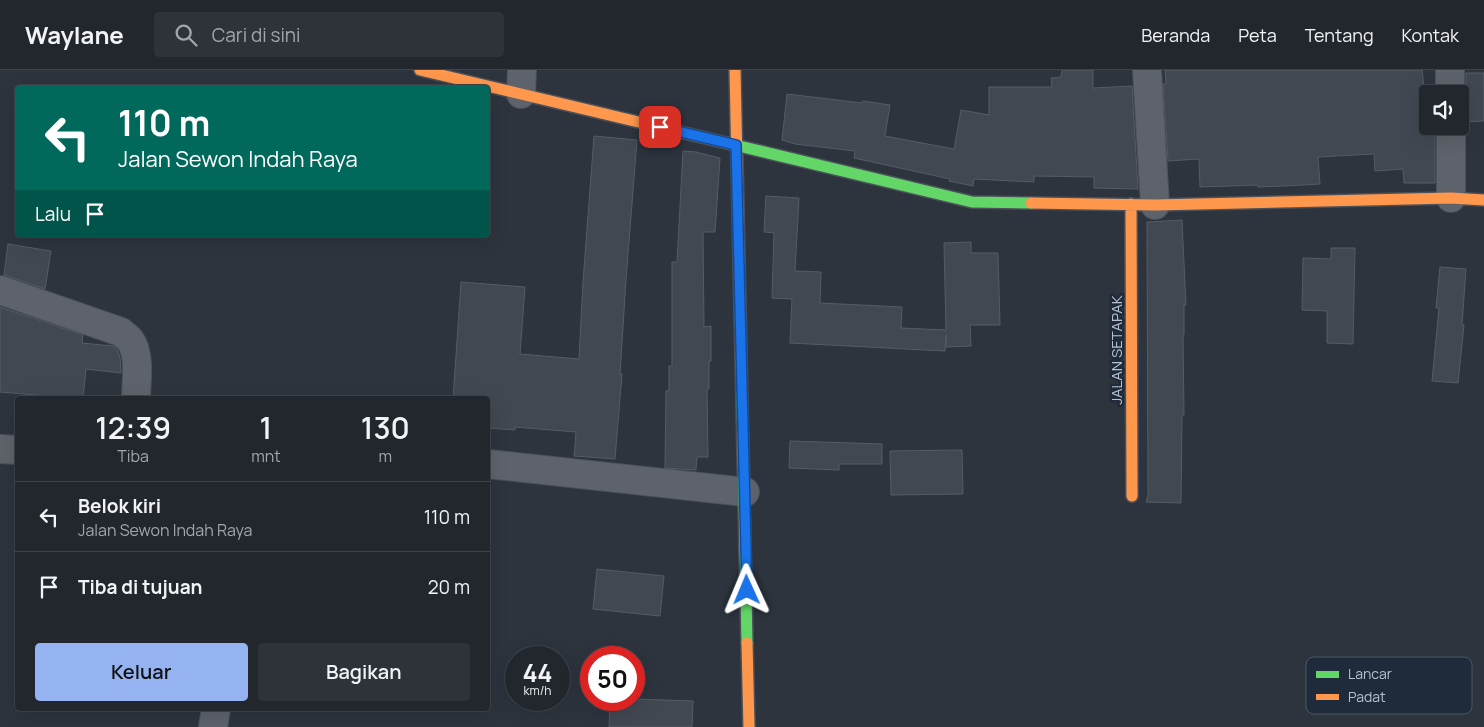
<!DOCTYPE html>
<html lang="id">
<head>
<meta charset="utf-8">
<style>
  :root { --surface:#22272e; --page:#2e333a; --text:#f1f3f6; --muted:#a2a5aa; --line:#3f444a; --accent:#95b2f1 }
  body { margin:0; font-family:Manrope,sans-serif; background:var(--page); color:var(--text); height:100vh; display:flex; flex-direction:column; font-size:19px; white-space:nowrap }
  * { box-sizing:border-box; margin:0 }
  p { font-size:16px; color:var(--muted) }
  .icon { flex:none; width:28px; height:28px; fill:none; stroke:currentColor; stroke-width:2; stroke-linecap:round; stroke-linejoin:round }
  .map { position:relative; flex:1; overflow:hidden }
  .side { position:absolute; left:15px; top:326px; width:475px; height:315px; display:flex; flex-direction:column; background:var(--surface); border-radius:5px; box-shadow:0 5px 20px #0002,0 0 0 1px var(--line) }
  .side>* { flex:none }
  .top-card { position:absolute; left:15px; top:15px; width:475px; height:152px; border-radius:5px; box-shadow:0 5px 20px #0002,0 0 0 1px var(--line); background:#00695c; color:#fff; overflow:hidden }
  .controls { position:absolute; left:1419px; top:15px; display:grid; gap:10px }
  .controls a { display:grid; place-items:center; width:50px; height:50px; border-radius:5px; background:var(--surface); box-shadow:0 5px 20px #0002,0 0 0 1px var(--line); font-size:25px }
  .speed { position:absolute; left:505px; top:576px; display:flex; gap:10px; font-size:25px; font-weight:700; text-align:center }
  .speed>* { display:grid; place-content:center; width:65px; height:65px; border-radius:50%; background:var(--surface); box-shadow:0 5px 20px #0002,0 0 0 1px var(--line); line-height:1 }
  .speed small { font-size:12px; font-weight:400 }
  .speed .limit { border:8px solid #d22; background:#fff; color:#111 }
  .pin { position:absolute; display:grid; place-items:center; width:42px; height:42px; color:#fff; margin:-21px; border-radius:10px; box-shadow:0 2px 8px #0006 }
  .me { position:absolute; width:55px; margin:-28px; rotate:359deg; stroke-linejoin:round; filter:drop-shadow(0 0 4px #0008) }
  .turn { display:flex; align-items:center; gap:18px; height:105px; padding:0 20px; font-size:22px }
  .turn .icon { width:65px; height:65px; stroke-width:2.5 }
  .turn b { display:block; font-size:35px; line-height:42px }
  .then { display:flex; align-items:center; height:48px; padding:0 20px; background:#0003; gap:10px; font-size:19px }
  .eta { display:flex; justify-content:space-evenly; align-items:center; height:85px; text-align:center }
  .eta b { font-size:30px; font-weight:600; line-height:35px }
  .primary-button { display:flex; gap:10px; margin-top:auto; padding:10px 20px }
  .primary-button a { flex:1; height:58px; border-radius:5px; background:var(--accent); color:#111; font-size:20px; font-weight:600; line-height:58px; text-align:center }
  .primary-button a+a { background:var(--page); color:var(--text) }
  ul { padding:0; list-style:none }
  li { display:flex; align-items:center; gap:15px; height:70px; padding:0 20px; border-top:1px solid var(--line) }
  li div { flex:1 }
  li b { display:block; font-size:19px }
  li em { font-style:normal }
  header { display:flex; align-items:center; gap:30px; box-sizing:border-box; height:70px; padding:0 25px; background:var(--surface); border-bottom:1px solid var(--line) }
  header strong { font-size:24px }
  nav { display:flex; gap:28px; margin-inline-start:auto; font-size:18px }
  .search { width:350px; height:45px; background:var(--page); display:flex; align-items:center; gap:12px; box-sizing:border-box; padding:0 18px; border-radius:5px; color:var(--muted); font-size:19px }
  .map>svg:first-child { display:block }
  .building { fill:#424852; stroke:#555c65 }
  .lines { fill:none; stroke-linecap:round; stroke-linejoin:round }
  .street-casing { stroke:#4b515a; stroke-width:30 }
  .fast-casing { stroke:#4b515a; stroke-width:14 }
  .slow-casing { stroke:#4b515a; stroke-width:14 }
  .street { stroke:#5e636b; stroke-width:28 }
  .fast { stroke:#63d668; stroke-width:11 }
  .slow { stroke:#ff974d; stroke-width:11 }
  .route-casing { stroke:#114b97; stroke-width:12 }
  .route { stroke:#1a73e8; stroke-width:9 }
  .labels { text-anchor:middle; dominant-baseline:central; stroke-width:5; stroke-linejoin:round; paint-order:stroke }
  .street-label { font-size:15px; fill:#b8c1cd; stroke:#1f2a3a }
  .key { fill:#1f2a3a; stroke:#4d5766; stroke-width:1 }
  .key-label { font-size:14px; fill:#b8c1cd }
</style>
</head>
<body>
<header>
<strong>Waylane</strong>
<div class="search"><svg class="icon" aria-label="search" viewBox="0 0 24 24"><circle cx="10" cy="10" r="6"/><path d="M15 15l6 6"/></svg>Cari di sini</div>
<nav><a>Beranda</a><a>Peta</a><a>Tentang</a><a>Kontak</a></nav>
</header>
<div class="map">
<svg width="1484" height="657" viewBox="0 0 1484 657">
  <rect width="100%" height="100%" fill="#2d343e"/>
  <!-- building -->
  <path class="building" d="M1062,0H1093V18L1132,16L1138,119L1094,118V107L1034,106V112L974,109L973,116L949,111L950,109L854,88L855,81L795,74L782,70L787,24L862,33L863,31L890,35L885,66L954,79L961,40L989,45V17H1052L1051,8L1061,7Z
    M1165,0H1422L1424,16L1434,15V24H1428V56H1435V113H1404L1403,99L1375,101L1374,84L1318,87L1320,114L1283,116L1258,117V115L1200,117L1199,89L1168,91L1163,14H1166Z
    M1466,3H1484V51L1465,52L1460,44V35L1464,31L1466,24Z
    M594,66L637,70L626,210L620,304H622L615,389L574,386L576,362L515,357V360L488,358V329H453L461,212L525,217L520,284L579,289L583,212Z
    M683,81L696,82L720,88L715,162H703L704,257L711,256V291H709V319H707L708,387H697L696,400L665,398L666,321H669V296H672V192H677Z
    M766,126L799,128L795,201L821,202L820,233L902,237L901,258L946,260L944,173L971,172V183H998L1000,255H970L971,276L946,277V265L945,281L790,273L792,229L772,228L774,163L764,162Z
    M1182,150L1186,235H1184V265H1183L1184,345H1182L1181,433L1146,432L1148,426L1147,152Z
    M8,174L51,181L45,219L4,205Z
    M1331,178H1355L1353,274L1327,273V241L1302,240L1303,188L1331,189Z
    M1440,197L1466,199L1462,255H1464L1458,313L1432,311L1439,238H1436Z
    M0,237L83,265L82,273L113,276L117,279L120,287L121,303L86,299L83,329L0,322Z
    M790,371L882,374V394H839V400L789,398Z
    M962,380L963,424L891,425L890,381Z
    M597,499L664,506L660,546L593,539Z
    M634,629L693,631L692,657H609L610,630Z"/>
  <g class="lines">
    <!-- street casing -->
    <g class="street-casing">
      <path id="street" d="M1147,0L1155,135
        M1450,0V24
        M521,24L522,0
        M1451,56V128
        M0,220L121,262C124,265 128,267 130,270C141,285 136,312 136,329
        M0,379L18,380
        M488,394L745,422
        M213,657L216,639"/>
    </g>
    <!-- fast casing -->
    <g class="fast-casing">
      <path id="fast" d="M735,75L972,132L1031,133
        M740,237L747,573"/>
    </g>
    <!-- slow casing -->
    <g class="slow-casing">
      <path id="slow" d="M420,0L735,75
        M735,0L740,237
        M1031,133L1155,135L1451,128L1484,130
        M1131,134L1132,426
        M747,573L749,657"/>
    </g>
    <!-- street -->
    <use href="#street" class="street"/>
    <!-- fast -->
    <use href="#fast" class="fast"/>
    <!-- slow -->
    <use href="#slow" class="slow"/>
  </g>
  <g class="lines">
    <!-- route casing -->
    <g class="route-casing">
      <path id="route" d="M660,57L736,75L747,520"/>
    </g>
    <!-- route -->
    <use href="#route" class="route"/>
  </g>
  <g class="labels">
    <!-- street labels -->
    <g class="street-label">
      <text transform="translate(1116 280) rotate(-90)">JALAN SETAPAK</text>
    </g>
  </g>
  <!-- legend -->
  <rect x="1306" y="587" width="166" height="57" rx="8" class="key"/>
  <rect x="1316" y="601" width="23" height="7" fill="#63d668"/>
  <rect x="1316" y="624" width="23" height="6" fill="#ff974d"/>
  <g class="key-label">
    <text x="1348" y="609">Lancar</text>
    <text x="1348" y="632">Padat</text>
  </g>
</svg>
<div class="controls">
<a><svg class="icon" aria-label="sound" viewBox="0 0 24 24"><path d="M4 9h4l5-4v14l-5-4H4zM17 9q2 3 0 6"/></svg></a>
</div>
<div class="speed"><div>44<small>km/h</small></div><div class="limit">50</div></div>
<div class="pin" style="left:660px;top:57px;background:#d93025"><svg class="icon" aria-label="arrive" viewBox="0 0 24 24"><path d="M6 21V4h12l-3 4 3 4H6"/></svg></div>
<svg class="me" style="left:747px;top:520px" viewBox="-20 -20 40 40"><path d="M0-17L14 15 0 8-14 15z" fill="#1a73e8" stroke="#fff" stroke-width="4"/></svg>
<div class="top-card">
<div class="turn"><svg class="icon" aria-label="left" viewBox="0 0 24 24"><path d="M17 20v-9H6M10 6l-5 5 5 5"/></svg><div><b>110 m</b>Jalan Sewon Indah Raya</div></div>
<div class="then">Lalu<svg class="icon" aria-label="arrive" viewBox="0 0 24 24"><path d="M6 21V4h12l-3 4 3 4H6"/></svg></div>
</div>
<section class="side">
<div class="eta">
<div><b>12:39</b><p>Tiba</p></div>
<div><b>1</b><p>mnt</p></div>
<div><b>130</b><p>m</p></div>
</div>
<ul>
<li><svg class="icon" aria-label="left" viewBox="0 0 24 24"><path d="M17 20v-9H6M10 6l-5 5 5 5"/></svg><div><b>Belok kiri</b><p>Jalan Sewon Indah Raya</p></div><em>110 m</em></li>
<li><svg class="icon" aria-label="arrive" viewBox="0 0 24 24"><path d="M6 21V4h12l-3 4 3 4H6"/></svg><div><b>Tiba di tujuan</b></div><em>20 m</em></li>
</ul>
<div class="primary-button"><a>Keluar</a><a>Bagikan</a></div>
</section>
</div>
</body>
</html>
